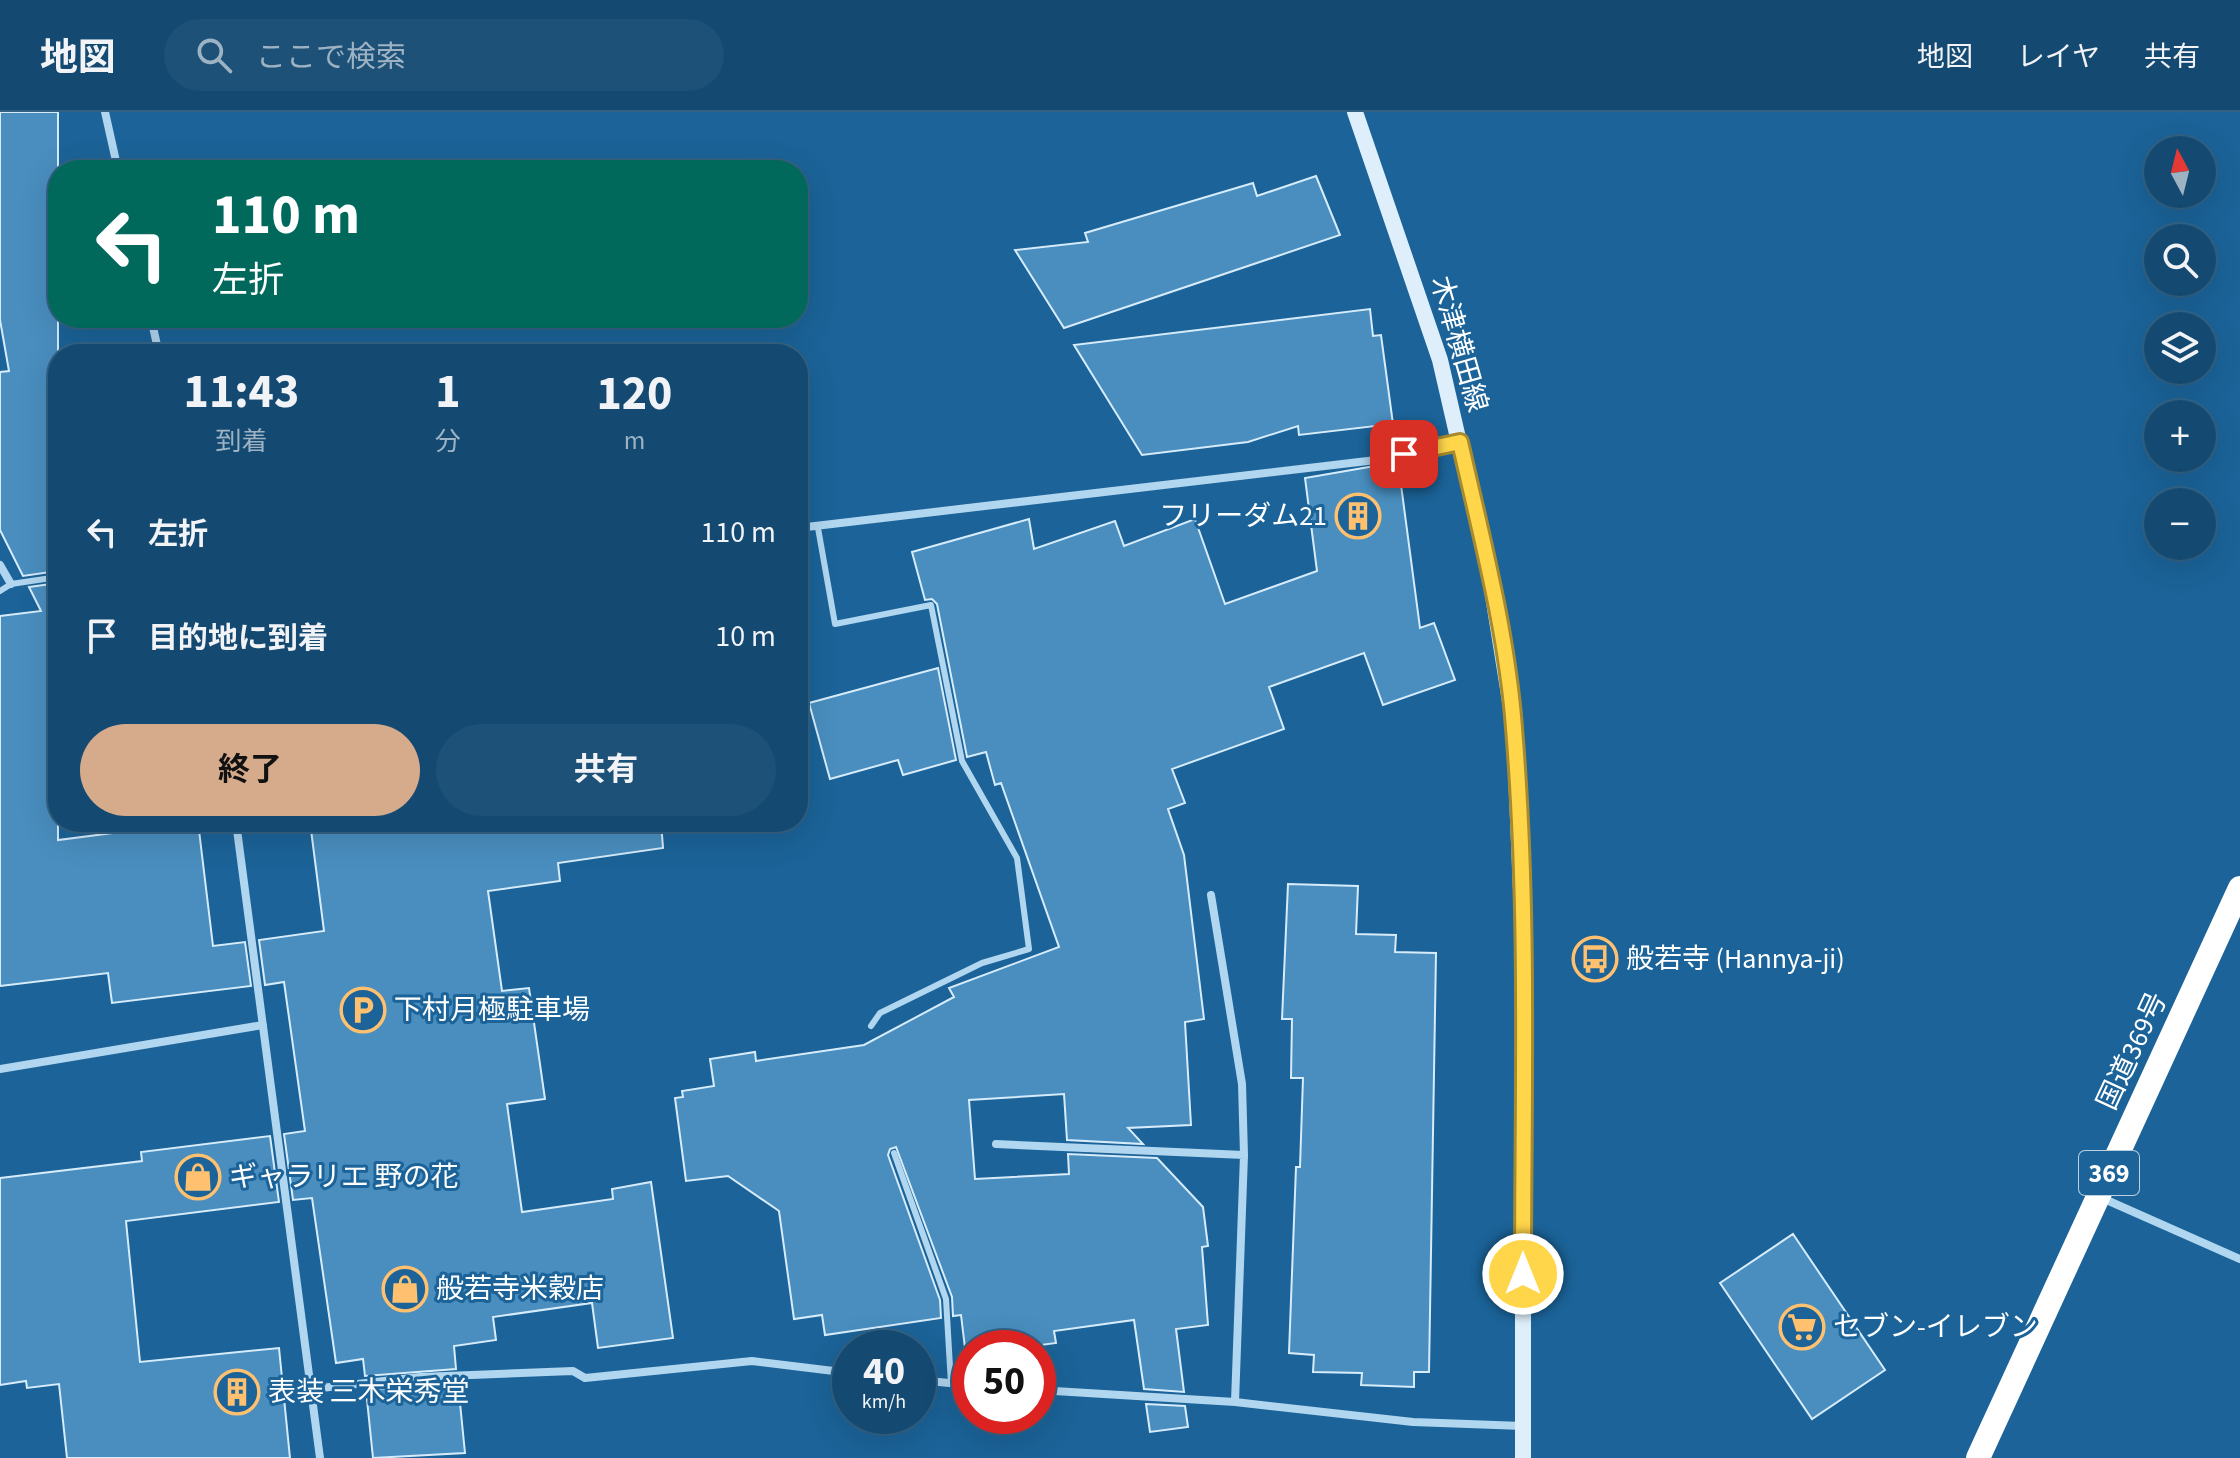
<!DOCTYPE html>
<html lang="ja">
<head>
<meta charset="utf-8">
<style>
  :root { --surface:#144a72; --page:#1d5177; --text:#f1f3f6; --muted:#9db3c4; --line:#336284; --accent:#d6ab8b }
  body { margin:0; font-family:"Source Sans 3","Noto Sans JP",sans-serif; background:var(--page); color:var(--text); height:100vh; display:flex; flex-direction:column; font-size:30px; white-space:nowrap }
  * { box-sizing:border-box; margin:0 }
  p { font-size:26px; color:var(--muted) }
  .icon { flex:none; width:44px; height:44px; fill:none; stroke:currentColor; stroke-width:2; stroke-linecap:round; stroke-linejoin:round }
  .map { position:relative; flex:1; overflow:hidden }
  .panel { position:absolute; left:48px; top:232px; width:760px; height:488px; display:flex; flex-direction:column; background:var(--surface); border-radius:32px; box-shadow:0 8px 32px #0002,0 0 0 2px var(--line) }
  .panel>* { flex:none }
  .guide { position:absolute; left:48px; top:48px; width:760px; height:168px; border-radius:32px; box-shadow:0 8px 32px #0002,0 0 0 2px var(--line); background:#00695c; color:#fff; overflow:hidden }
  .needle { width:52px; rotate:353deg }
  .controls { position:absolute; left:2144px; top:24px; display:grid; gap:16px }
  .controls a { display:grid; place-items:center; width:72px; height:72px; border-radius:50%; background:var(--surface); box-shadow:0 8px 32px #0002,0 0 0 2px var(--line); font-size:40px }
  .speed { position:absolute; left:832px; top:1218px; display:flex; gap:16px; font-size:40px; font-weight:700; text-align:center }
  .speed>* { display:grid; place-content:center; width:104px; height:104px; border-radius:50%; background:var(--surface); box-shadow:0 8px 32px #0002,0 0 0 2px var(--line); line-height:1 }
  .speed small { font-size:20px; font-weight:400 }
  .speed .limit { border:12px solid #d22; background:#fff; color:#111 }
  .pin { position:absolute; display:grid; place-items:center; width:68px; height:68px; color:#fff; margin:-34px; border-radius:16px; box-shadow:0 4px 12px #0006 }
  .me { position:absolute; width:88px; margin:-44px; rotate:0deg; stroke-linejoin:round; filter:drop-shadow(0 0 6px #0008) }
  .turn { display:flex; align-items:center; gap:28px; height:168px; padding:0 32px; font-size:36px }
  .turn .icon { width:104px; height:104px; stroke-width:2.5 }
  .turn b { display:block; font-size:56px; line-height:68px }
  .eta { display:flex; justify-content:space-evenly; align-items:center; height:136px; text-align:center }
  .eta b { font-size:48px; font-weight:700; line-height:56px }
  .action { display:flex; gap:16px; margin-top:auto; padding:16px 32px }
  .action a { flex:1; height:92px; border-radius:48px; background:var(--accent); color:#111; font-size:32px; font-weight:700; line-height:92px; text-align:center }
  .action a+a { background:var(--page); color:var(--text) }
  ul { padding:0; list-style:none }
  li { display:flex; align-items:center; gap:24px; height:104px; padding:0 32px }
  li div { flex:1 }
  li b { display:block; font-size:30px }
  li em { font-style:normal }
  header { display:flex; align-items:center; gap:48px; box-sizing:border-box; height:112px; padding:0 40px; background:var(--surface); border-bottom:2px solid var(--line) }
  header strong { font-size:38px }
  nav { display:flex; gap:44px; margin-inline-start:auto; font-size:28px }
  .search { width:560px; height:72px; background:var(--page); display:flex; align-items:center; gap:20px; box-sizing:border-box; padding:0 28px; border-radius:44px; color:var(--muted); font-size:30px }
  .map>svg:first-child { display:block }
  .building { fill:#498ebf; stroke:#d7ecfb; stroke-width:2 }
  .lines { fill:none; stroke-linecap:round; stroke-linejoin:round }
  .lane { stroke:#b0d6f0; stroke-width:6 }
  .street { stroke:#b0d6f0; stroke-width:8 }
  .secondary { stroke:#deeffb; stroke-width:16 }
  .highway { stroke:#fff; stroke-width:24 }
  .route-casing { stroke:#a68a30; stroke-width:20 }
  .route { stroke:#ffd54a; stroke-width:14 }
  .labels { text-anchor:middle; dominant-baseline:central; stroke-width:6; stroke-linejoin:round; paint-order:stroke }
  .shield { fill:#1b6398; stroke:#bbd0e0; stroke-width:2 }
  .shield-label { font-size:26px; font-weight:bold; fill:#fff }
  .street-label { font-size:28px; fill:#fff; stroke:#1b6398 }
  .poi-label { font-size:28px; fill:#fff; stroke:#1b6398; text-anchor:start }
</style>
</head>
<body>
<header>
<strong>地図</strong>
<div class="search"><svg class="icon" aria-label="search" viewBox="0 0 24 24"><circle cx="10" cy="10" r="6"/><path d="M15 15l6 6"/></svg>ここで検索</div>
<nav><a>地図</a><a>レイヤ</a><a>共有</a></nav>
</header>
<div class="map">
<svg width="2240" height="1346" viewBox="0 0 2240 1346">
  <rect width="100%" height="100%" fill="#1b6398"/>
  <!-- building -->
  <path class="building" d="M0,0H58V459L23,464L0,418V260L9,259L0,208Z
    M1316,64L1340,123L1064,216L1015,138L1088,130L1085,121L1253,71L1257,84Z
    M1370,197L1373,224L1381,223L1393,312L1299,323L1298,314L1248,330L1142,343L1074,233Z
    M1398,350L1420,516L1434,511L1455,568L1383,593L1364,541L1269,575L1284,617L1172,657L1185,691L1168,697L1184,743L1204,907L1185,910L1191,1013L1128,1016L1143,1032L1067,1028L1064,982L969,988L975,1067L1069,1062L1068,1042L1157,1046L1203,1095L1208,1134L1202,1135L1208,1213L1176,1217L1184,1280L1144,1277L1134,1208L1054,1219L1056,1231L1019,1236H965L961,1203L953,1204L952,1185L896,1035L890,1037L888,1043L940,1188L941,1206L825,1223L822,1203L794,1207L779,1099L728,1064L686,1069L675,986L683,985L682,979L714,974L710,947L755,940L756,949L864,933L954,885L949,876L1059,835L1001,671L995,673L986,640L967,645L937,492L932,487L925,488L912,440L1029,407L1034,437L1115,409L1124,434L1195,407L1225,492L1317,459L1305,366Z
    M58,471V728L198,710L213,834L245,830L251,874L112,891L108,861L0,874V504L41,499L29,475Z
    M938,556L956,648L903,663L898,648L830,667L809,591Z
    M310,710H661L663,736L558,751L560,769L488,779L502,879L529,876L545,987L507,992L522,1100L613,1087L612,1077L651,1070L673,1226L598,1236L592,1191L493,1205L496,1228L454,1234L456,1257L365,1264L363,1247L336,1251L312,1086L293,1088L284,1022L305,1019L284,870L265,873L259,828L324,819Z
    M1288,772L1358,774L1356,822L1396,823L1395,840L1436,841L1429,1260H1414V1275L1361,1273L1362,1261L1313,1260L1314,1243L1289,1241L1296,1055H1300L1303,966H1291L1292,907H1282Z
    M270,1024L279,1090L126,1109L140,1250L279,1236L290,1346H67L59,1272L27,1276L26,1269L0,1273V1066L142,1049L141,1040Z
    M1793,1122L1885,1258L1812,1307L1720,1171Z
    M458,1271L465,1341L373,1346L366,1278Z
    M1146,1292L1185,1294L1188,1315L1150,1320Z"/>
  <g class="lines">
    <!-- lane -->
    <path class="lane" d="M818,416L835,512L931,493L962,649L1017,746L1029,837L982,851L880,901L871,914
      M0,479L11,472L58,465
      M894,1041L946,1187L951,1272"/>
    <!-- street -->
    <path class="street" d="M105,0L118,58
      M151,206L159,242
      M798,416L1376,348L1459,330
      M0,453L11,472
      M236,710L320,1346
      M1211,783L1242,972L1244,1043L1235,1290
      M0,957L263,913
      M996,1032L1244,1043
      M2102,1086L2240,1147
      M918,1268L970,1273
      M312,1277L420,1265L573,1259L585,1266L752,1249L850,1261
      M1038,1278L1235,1290L1413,1310L1523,1314"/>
    <!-- secondary -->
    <path class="secondary" d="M1355,0L1440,248L1490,465L1514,614L1523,825V1346"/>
    <!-- highway -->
    <path class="highway" d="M1978,1346L2240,776"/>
  </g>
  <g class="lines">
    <!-- route casing -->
    <g class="route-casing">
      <path id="route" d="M1404,342L1460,330C1481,423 1507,521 1514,616C1529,797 1523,980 1523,1162"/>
    </g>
    <!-- route -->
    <use href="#route" class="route"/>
  </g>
  <!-- icons -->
  <defs>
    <g id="building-ring" transform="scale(2.3)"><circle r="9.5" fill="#1b6398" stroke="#ffc16f" stroke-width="1.5"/><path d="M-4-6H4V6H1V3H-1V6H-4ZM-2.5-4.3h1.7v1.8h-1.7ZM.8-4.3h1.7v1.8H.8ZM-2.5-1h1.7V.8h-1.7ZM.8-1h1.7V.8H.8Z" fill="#ffc16f"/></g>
    <g id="bus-ring" transform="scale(2.3)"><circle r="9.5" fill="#1b6398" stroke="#ffc16f" stroke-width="1.5"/><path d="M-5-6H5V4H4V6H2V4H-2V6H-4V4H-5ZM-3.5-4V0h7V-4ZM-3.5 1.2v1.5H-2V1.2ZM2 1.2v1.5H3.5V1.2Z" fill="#ffc16f"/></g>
    <g id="parking-ring" transform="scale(2.3)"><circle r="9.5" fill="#1b6398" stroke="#ffc16f" stroke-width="1.5"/><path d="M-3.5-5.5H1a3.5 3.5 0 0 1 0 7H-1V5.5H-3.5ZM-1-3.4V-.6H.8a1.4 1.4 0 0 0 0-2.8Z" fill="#ffc16f"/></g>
    <g id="shop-ring" transform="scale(2.3)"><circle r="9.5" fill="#1b6398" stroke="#ffc16f" stroke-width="1.5"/><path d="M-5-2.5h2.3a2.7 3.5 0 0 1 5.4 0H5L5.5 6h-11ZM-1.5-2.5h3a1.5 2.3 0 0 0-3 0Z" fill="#ffc16f"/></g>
    <g id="supermarket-ring" transform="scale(2.3)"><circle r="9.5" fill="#1b6398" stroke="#ffc16f" stroke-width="1.5"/><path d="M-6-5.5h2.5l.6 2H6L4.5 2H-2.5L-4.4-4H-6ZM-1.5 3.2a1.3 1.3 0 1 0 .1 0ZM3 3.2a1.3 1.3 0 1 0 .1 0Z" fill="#ffc16f"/></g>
  </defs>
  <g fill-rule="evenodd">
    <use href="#building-ring" x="1358" y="404"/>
    <use href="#bus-ring" x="1595" y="847"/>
    <use href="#parking-ring" x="363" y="898"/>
    <use href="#shop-ring" x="198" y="1065"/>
    <use href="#shop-ring" x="405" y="1177"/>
    <use href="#supermarket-ring" x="1802" y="1215"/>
    <use href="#building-ring" x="237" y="1280"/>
  </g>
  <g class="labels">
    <!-- shield labels -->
    <rect class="shield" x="2079" y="1039" width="60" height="44" rx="6"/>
    <g class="shield-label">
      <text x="2109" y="1061">369</text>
    </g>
    <!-- street labels -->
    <g class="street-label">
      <text transform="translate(1459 232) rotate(74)">木津横田線</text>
      <text transform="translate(2132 939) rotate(-65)">国道369号</text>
    </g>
    <!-- poi labels -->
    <g class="poi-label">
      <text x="1327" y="404" text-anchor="end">フリーダム21</text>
      <text x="1626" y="847">般若寺 (Hannya-ji)</text>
      <text x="394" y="898">下村月極駐車場</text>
      <text x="229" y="1065">ギャラリエ 野の花</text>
      <text x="436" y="1177">般若寺米穀店</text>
      <text x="1833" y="1215">セブン-イレブン</text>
      <text x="268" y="1280">表装 三木栄秀堂</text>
    </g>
  </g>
</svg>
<div class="controls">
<a><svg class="needle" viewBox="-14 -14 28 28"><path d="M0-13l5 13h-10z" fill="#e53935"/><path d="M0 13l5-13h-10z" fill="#9db3c4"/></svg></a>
<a><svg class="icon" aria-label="search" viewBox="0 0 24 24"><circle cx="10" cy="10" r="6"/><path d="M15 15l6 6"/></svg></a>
<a><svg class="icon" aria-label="layers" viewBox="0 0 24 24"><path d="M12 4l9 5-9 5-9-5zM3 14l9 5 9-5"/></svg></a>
<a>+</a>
<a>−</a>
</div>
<div class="speed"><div>40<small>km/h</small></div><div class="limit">50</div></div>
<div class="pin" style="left:1404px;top:342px;background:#d93025"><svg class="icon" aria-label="arrive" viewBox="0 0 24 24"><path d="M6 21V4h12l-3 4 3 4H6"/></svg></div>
<svg class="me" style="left:1523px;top:1162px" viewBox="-20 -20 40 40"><circle r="17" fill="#ffd54a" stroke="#fff" stroke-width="3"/><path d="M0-11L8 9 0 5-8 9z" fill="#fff"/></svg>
<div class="guide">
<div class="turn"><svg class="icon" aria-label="left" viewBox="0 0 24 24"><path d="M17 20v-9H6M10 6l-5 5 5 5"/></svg><div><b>110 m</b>左折</div></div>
</div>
<section class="panel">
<div class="eta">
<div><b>11:43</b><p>到着</p></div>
<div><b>1</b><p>分</p></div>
<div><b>120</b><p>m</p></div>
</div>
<ul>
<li><svg class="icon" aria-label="left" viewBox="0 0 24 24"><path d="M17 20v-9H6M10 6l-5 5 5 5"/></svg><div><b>左折</b></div><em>110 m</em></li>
<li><svg class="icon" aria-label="arrive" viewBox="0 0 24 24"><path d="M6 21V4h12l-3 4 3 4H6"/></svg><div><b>目的地に到着</b></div><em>10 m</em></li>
</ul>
<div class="action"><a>終了</a><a>共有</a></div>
</section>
</div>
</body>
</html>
